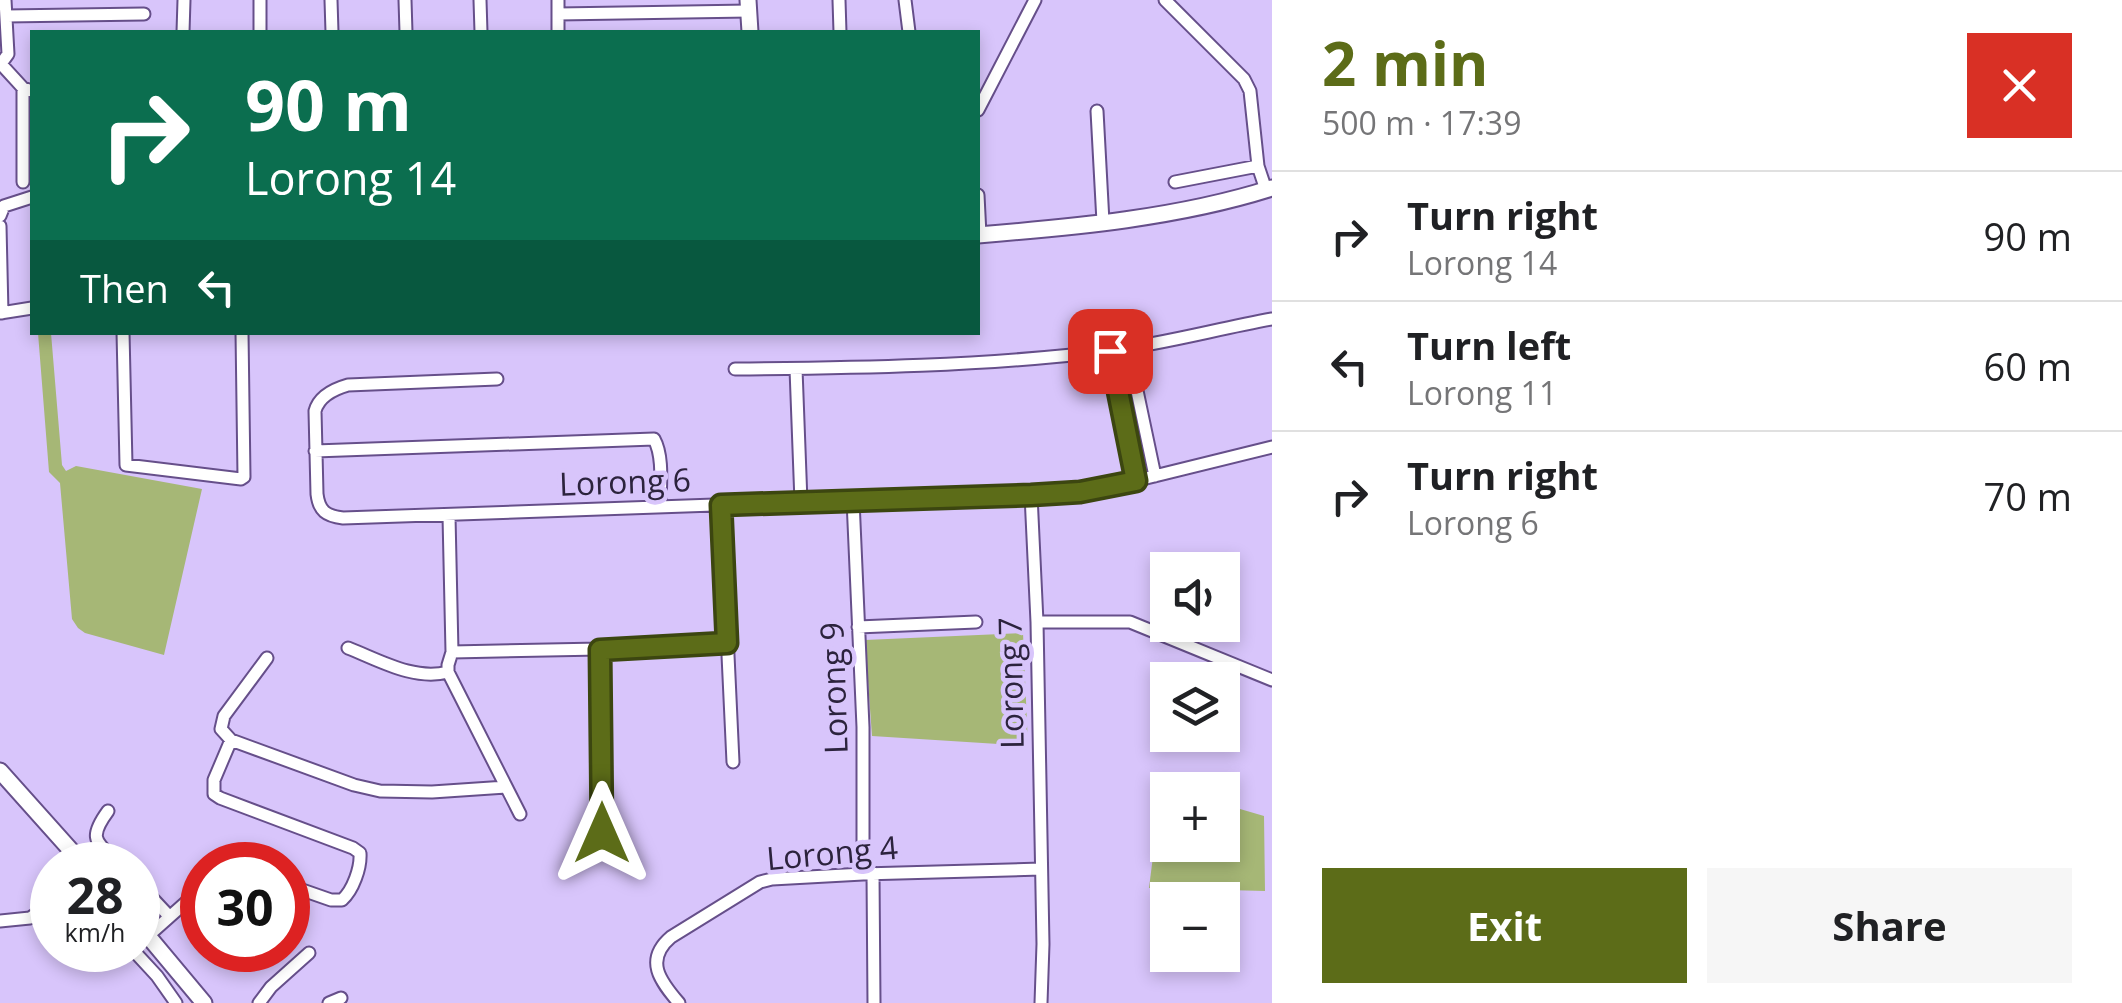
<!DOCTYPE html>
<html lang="en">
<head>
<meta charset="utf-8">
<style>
  :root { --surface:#fff; --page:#f6f6f6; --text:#202124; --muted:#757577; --line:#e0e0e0; --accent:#5c6c18 }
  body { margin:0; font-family:"Open Sans",sans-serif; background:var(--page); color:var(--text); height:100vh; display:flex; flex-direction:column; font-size:38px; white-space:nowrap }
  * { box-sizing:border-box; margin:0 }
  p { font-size:32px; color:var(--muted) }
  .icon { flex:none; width:55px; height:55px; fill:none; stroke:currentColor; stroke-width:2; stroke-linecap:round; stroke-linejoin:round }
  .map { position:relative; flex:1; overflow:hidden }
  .panel { display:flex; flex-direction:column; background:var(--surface); width:850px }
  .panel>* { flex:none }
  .banner { position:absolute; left:30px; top:30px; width:950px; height:305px; border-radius:0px; box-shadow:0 5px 15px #0003; background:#0b6e4f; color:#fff; overflow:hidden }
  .tools { position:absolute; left:1150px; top:552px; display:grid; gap:20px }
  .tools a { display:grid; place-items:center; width:90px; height:90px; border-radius:0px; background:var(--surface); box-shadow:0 5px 15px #0003; font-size:50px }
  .speed { position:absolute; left:30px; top:842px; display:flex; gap:20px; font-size:50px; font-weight:700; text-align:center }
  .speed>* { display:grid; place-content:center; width:130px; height:130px; border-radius:50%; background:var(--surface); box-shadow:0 5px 15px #0003; line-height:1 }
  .speed small { font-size:25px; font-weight:400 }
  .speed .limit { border:15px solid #d22; background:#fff; color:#111 }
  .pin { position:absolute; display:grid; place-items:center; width:85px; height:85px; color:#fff; margin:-42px; border-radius:20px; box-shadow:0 5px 15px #0006 }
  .me { position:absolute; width:110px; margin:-55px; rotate:0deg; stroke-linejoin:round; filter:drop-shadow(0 0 8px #0008) }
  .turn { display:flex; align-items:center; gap:35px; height:210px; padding:0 50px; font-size:45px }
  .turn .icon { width:130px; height:130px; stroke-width:2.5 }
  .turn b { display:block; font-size:70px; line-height:85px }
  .then { display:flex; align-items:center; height:95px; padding:0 50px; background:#0003; gap:20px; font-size:38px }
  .round { display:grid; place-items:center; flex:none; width:105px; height:105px; border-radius:0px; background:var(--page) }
  .headline { display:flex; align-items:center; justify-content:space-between; height:170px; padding:0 50px }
  h1 { font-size:60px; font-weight:700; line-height:75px; color:var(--accent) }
  .cta { display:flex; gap:20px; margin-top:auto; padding:20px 50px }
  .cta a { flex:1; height:115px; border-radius:0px; background:var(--accent); color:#fff; font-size:40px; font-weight:700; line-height:115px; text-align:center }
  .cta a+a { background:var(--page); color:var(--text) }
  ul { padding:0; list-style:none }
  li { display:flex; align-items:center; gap:30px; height:130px; padding:0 50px; border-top:2px solid var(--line) }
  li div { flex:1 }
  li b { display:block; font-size:38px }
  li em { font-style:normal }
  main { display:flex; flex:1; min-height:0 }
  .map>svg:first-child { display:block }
  .green { fill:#a6b776 }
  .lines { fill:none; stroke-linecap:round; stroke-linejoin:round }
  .minor-casing { stroke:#664f8a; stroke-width:15 }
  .tertiary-casing { stroke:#664f8a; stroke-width:19 }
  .minor { stroke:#fff; stroke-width:11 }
  .tertiary { stroke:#fff; stroke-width:15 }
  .route-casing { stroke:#3c4610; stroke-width:25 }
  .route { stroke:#5c6c18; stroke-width:18 }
  .labels { text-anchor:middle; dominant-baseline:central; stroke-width:9; stroke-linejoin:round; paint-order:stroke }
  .street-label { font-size:32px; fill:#2c233d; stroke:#d8c5fb }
</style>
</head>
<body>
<main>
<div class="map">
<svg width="1272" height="1003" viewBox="0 0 1272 1003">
  <rect width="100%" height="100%" fill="#d8c5fb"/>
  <!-- green -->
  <path class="green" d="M38,333H51L62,465L66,471L76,466L202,489L164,655L85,633L78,628L72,619L60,483L49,472Z
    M1023,633L1028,746L872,736L865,640Z
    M1162,785L1177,790H1168V845H1222L1223,804L1264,816L1265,891L1149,888Z"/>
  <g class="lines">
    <!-- minor casing -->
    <g class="minor-casing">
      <path id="minor" d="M260,0V32
        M331,0L332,32
        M405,0L406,32
        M480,0L481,32
        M558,0V32
        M839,0L840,32
        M905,0L909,32
        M1165,0L1244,79L1250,91L1258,166L1266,190
        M558,14L749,11
        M6,16L144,14
        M183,32L184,0
        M1,64L23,88L32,91
        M0,65L8,54L5,0
        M23,88V182
        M978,110L1035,0
        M1097,111L1103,222
        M1175,182L1258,166
        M978,195L980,235
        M0,216L4,206L32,197
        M0,226L2,313
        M0,313L32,308
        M123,332L126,465L241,479L244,477L242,332
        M1128,348L1155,476
        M1110,351L1136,481
        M735,369C859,368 984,366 1108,351C1163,344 1217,329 1272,319
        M796,369L801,502
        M497,379L348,385C334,389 319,396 315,411L317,494C319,511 326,516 343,518L1058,493L1122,484L1272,447
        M315,451L654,439C664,457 660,486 660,507
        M1031,495L1037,622L1043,944L1041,1003
        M853,500L863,727V874
        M721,505L733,762
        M449,516L452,652L448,665V672L520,814
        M1037,622H1130L1272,680
        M858,627L976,622
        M348,648C379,660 414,681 448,672
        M600,649L602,833
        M452,652L600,649L727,643
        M267,658L224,716L221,729L231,740L354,785L380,791L432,792L506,787
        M231,740L214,780V794L220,798L353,848L360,853C361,868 353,890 342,900H331L288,885
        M108,811C86,841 98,842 120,865
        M873,873L874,1003
        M138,883L169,916
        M0,921L30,918L52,903
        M148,936L202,888
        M133,950L157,976L176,1003
        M259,1003L271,987L309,953
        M329,1003L341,998
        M679,1003C660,981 644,960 671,937L760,882L772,879L863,874L1041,869"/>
    </g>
    <!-- tertiary casing -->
    <g class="tertiary-casing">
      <path id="tertiary" d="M748,0L750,32
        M978,235C1075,227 1178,218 1272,188
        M0,771L84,865
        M138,924L204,1003"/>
    </g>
    <!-- minor -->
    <use href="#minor" class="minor"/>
    <!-- tertiary -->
    <use href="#tertiary" class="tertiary"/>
  </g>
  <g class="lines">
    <!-- route casing -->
    <g class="route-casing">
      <path id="route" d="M602,833L600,650L727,643L721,505L1031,495L1080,492L1136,481L1110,351"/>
    </g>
    <!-- route -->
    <use href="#route" class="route"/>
  </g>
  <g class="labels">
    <!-- street labels -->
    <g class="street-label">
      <text transform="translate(625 481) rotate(-2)">Lorong 6</text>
      <text transform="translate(1010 683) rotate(-91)">Lorong 7</text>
      <text transform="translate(833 688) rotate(-92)">Lorong 9</text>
      <text transform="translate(832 852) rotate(-5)">Lorong 4</text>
    </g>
  </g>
</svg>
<div class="tools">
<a><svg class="icon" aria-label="sound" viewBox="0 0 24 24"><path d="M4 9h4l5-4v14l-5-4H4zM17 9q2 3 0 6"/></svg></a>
<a><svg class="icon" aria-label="layers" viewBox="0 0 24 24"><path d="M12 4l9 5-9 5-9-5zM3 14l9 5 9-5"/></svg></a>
<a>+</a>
<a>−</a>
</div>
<div class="speed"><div>28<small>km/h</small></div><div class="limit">30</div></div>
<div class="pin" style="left:1110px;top:351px;background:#d93025"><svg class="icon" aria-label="arrive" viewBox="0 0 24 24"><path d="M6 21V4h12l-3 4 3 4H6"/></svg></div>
<svg class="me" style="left:602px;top:833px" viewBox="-20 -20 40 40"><path d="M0-17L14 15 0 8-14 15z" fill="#5c6c18" stroke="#fff" stroke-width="4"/></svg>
<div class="banner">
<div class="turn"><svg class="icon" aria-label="right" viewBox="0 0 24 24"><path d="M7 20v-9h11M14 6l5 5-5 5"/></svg><div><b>90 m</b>Lorong 14</div></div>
<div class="then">Then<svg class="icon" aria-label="left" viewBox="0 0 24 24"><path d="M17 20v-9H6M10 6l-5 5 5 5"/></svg></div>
</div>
</div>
<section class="panel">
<div class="headline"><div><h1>2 min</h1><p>500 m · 17:39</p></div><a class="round" style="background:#d93025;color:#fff"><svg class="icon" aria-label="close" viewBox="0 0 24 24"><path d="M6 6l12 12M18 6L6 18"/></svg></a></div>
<ul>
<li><svg class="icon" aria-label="right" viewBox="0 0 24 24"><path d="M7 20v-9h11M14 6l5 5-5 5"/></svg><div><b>Turn right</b><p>Lorong 14</p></div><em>90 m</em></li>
<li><svg class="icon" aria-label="left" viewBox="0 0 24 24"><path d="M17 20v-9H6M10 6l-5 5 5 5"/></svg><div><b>Turn left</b><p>Lorong 11</p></div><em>60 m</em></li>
<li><svg class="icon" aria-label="right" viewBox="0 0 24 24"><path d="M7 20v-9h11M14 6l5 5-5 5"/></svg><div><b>Turn right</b><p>Lorong 6</p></div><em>70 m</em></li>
</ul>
<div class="cta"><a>Exit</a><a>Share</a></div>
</section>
</main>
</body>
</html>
